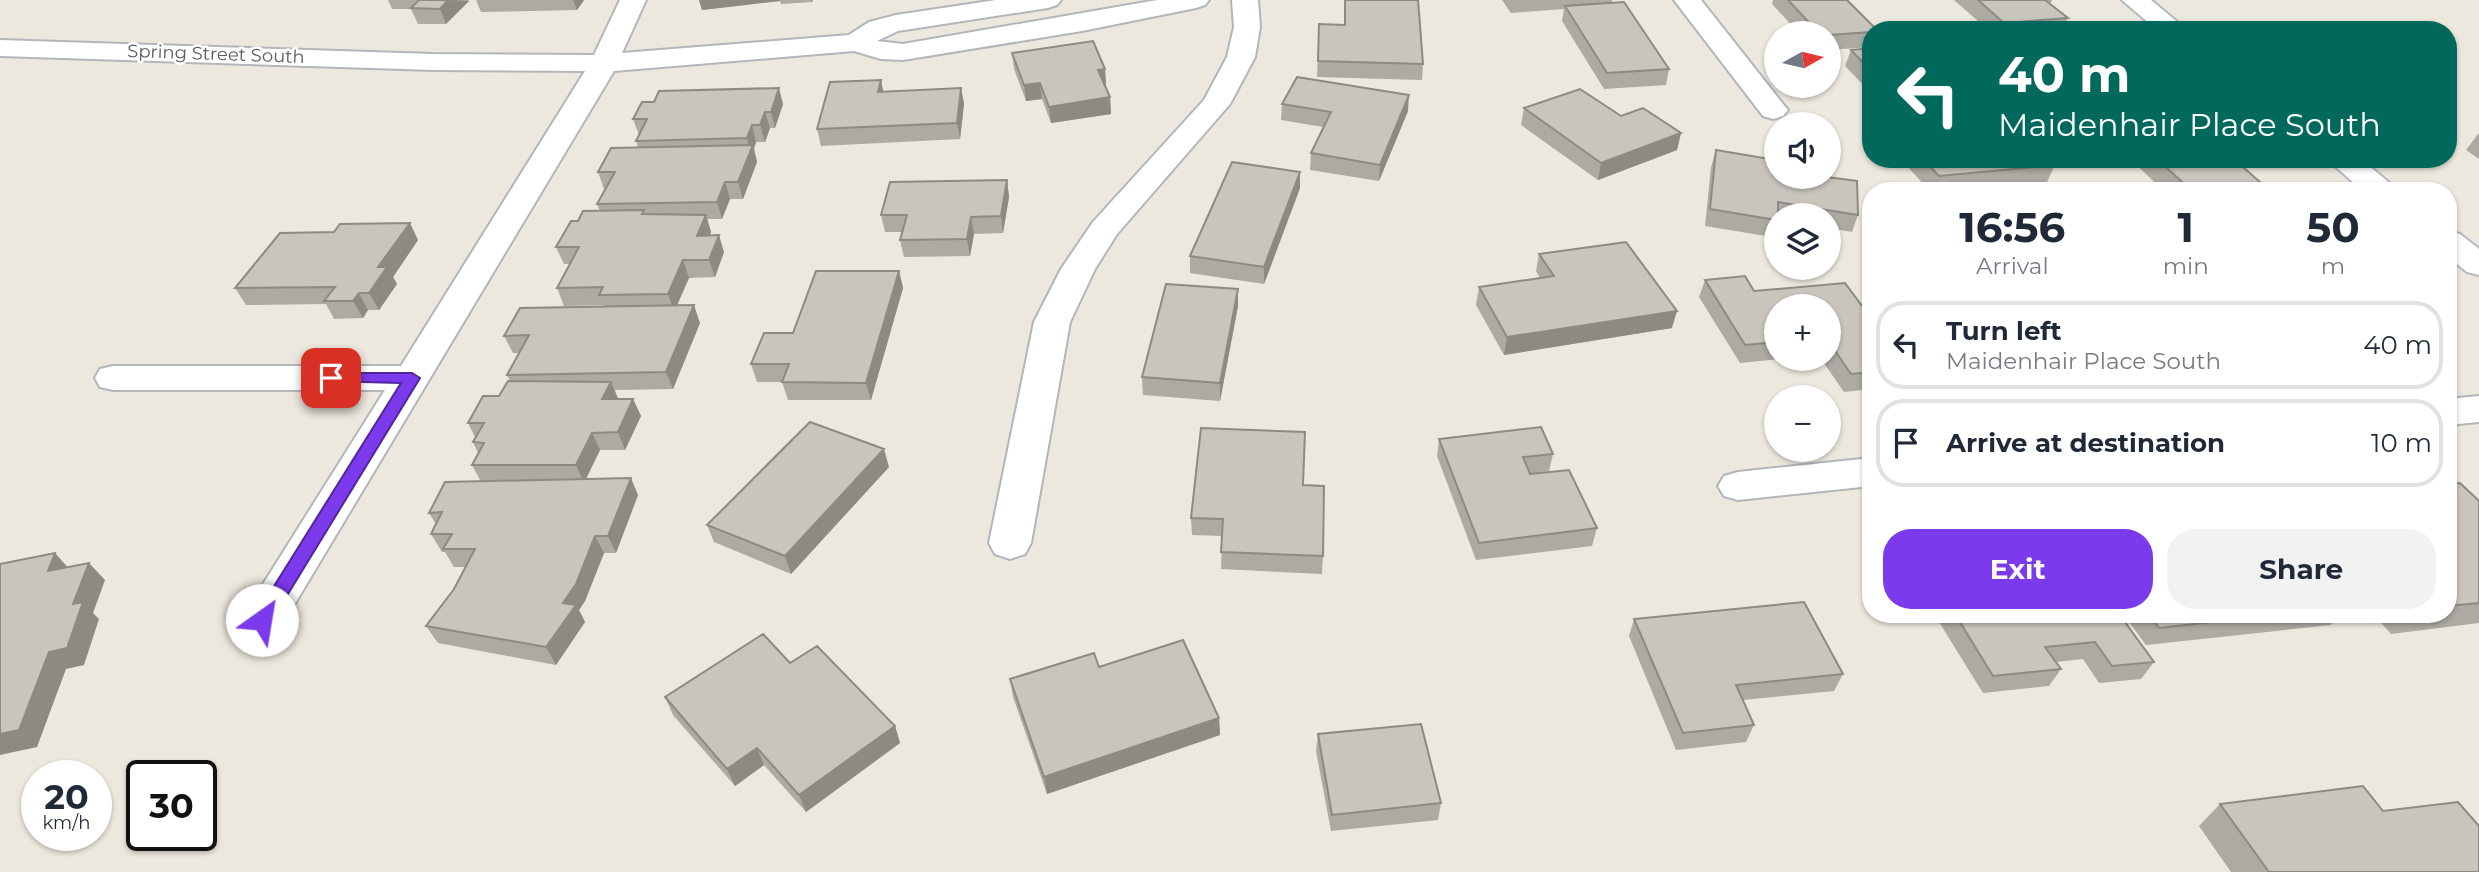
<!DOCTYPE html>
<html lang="en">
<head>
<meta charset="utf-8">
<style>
  :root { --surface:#fff; --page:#f2f2f3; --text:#1f2937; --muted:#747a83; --line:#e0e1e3; --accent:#7c3aed }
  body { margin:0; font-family:Montserrat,sans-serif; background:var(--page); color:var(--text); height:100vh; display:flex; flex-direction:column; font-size:26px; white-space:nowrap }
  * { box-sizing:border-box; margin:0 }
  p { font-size:23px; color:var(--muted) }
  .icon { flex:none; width:38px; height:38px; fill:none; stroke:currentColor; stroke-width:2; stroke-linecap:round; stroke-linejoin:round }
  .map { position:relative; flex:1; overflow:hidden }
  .drawer { position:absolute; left:1862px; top:182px; width:595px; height:441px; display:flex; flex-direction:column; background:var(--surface); border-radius:28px; box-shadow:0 2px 5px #0004 }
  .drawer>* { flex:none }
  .hud { position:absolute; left:1862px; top:21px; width:595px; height:147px; border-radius:28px; box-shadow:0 2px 5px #0004; background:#00695c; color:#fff; overflow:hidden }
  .needle { width:46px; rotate:82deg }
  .controls { position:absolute; left:1764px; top:21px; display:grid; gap:14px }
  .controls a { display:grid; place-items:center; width:77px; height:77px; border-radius:50%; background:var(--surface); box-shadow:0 2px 5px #0004; font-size:35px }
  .speed { position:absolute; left:21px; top:760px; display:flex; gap:14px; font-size:35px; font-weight:700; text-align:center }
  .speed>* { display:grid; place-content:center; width:91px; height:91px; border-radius:50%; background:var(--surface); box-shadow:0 2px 5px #0004; line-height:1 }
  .speed small { font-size:18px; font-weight:400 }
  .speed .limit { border:4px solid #111; border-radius:10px; background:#fff; color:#111 }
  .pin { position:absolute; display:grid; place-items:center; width:60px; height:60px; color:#fff; margin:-30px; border-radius:14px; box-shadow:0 4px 10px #0006 }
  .me { position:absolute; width:77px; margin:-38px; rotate:32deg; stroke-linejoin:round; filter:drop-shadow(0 0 5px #0008) }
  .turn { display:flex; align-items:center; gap:24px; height:147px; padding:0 21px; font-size:32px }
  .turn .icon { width:91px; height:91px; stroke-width:2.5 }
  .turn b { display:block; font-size:49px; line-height:60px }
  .eta { display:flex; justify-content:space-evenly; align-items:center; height:119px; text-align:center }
  .eta b { font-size:42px; font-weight:700; line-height:49px }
  .primary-button { display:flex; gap:14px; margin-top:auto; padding:14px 21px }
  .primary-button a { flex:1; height:80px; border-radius:28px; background:var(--accent); color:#fff; font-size:28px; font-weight:700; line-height:80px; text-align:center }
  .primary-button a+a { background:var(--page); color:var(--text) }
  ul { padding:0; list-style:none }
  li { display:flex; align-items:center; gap:21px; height:88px; margin:0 14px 10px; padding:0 7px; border:4px solid var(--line); border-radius:28px }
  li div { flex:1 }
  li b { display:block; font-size:26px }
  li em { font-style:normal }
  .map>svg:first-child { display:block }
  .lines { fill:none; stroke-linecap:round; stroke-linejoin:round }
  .minor-casing { stroke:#b2b6bb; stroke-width:4 }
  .secondary-casing { stroke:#b5b9bf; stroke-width:4 }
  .minor { fill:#fff; fill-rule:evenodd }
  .secondary { fill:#fff; fill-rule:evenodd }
  .wall { fill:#ada9a3 }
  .shaded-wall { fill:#8d8a84 }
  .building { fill:#c9c5bd; stroke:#8d8a84; stroke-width:2 }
  .route { fill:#7c3aed; stroke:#51269a; stroke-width:2 }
  .labels { text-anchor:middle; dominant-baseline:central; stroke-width:5; stroke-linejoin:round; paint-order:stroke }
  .far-street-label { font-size:18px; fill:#585c61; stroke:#fff }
</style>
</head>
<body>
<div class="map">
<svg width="2479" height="872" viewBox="0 0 2479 872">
  <rect width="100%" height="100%" fill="#ede8de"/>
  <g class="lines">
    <!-- minor casing -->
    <g class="minor-casing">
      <path id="minor" d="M620,0H646L622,53L849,35L869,22L896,15L996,0H1061L1057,5L1048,8L898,31L877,41L903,44L1157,0H1209L1205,5L1196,8L1082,31L903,60L881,59L854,51L614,71L278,632L263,637L248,632L241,620L248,608L385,390H113L100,387L95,378L100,369L113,366H401L585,71L433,70L0,56V40L433,54L594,55Z
        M1232,0H1258L1260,27L1255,57L1230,104L1117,234L1095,269L1070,322L1031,543L1025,554L1010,559L995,554L989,543L1034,322L1061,269L1093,222L1204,100L1227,57L1234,27Z
        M1674,0H1701L1783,104L1788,110L1783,116L1773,119L1763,116Z
        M2479,396V422L2448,425V399Z
        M1871,458V486L1738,500L1724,496L1718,486L1724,476L1738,472Z"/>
    </g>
    <!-- secondary casing -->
    <g class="secondary-casing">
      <path id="secondary" d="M2122,0H2151L2187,30H2157Z
        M2327,159H2361L2399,191H2363Z
        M2448,231L2460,234L2479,249V275L2467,272L2448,257Z"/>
    </g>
    <!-- minor -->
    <use href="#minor" class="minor"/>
    <!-- secondary -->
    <use href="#secondary" class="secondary"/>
  </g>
  <!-- wall -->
  <path class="wall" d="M368,0H468L469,1L446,24H418L411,9H392L388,0Z
    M476,0H584L577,10L481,12Z
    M699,0H813V2L781,4L780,1L702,10Z
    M1344,0L1423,64L1422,80L1317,77L1319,24L1344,25Z
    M1502,0H1612V3L1669,69L1666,85L1604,89L1562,21L1564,9L1511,13Z
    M1773,0H1847L1871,30V47L1829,50V33H1799L1772,4Z
    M1954,0H2052L2050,4L2068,18L2062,30H1988Z
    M1871,48V93L1845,66L1851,50Z
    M1012,53L1105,69L1106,85H1105L1110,97L1111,114L1051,123L1042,99L1026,101L1014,69Z
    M881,80L883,92L961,88L964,104L960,139L821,146L817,129Z
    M783,104L775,128H770L765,142H756L754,149L757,162L743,199H730L722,219H707L711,232L710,235L724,252L715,277L689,278L677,306L700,323L673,389L615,390L618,399H633L641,416L625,450H600L586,479L638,495L616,553H604L585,601L579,610L585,622L556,665L438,643L426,626L454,589L466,567H454L445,552H442L431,534L436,524L429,513L481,482L472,465L478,453L473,442L475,437L468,423L499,396L510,381L507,375L519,353H513L504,336L604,307L603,305L564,306L557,288L570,264H564L556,247L578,221L600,211L597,204L606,189H604L598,172L638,147L636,141L639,135L633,119Z
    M1282,104L1408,111L1379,181L1310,170L1311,153L1323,127L1281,120Z
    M1524,108L1621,116L1681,133L1677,150L1598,180L1521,125Z
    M2478,134H2479V159L2466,150Z
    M1716,150L1858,215L1852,232L1829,228V215H1776V224L1772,237L1705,226L1711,167Z
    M1905,159H2049L2055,165L2047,182L1956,191H1930L1904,163Z
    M2130,159H2244L2241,164H2239L2270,191H2164Z
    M1007,180L1009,197L1003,233L974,234L970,256L904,257L900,240L902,232H885L881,215Z
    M1300,188L1264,284L1190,273V256Z
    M418,240L393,277L397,284L379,310H368L363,318L334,319L326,304L246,305L235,288Z
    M1539,254L1672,328L1504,355L1476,305L1479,287L1540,278L1536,271Z
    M899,271L903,288L871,400H788L782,382H757L751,364L793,333Z
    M1745,276L1754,291L1845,283L1871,318V389L1844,392L1821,359H1829V306H1776V359H1781L1740,363L1699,297L1705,280Z
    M1238,289V306L1220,401L1143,395L1142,377Z
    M1439,439L1553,454L1549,471L1530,474L1597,528L1592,546L1476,560L1437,456Z
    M889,467L791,574L714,542L707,525Z
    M2448,484L2479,501V623L2391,634L2373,614H2448Z
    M1303,485L1323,556L1322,574L1221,569L1222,536L1192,535L1191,518Z
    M1934,614H2119L2154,662L2141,679L2099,683L2083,659L2056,662L2061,669L2049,686L1983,693Z
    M2123,614H2340L2331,625L2146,645Z
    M1634,619L1843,674L1834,691L1743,700L1754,725L1746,742L1676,750L1629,636Z
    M790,663L895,726L900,743L806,812L764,765L735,786L673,715L665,697Z
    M1099,667L1219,718L1220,735L1047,794L1013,697L1010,679Z
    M1318,734L1441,803L1438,820L1331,831L1316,751Z
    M2220,804L2383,811L2479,872H2231L2199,826Z"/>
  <!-- shaded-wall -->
  <path class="shaded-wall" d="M448,0L469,1L446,24L440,9Z
    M573,0H584L577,10Z
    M699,0H780V1L702,10Z
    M1105,69L1106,85L1099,86L1098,70Z
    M881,80L884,96L878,92Z
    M1040,83L1042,99L1026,101L1024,85Z
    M779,88L783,104L775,128L771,112Z
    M961,88L964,104L960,139L957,123Z
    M1409,95L1408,111L1379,181L1380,165Z
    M1110,97L1111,114L1051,123L1049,107Z
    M765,112L770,128L765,142L760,125Z
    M752,125L756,142L754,149L757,162L743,199L738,182L750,151L747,138Z
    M1681,133L1677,150L1598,180L1601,163Z
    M1300,172V188L1264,284V267Z
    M1007,180L1009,197L1003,233L1001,216Z
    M725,182L730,199L722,219L717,202Z
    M706,215L711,232L702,253L697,236Z
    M971,217L974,234L970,256L967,239Z
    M410,223L418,240L393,277L397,284L379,310L369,293L378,267Z
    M719,235L724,252L715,277L709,260Z
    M683,260L689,278L674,311L668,294Z
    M899,271L903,288L871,400L866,383Z
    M1238,289V306L1220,401V383Z
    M359,293L368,310L363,318L353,301Z
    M694,305L700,323L673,389L666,372Z
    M1677,311L1672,328L1504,355L1507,337Z
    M611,382L618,399H602Z
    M633,399L641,416L625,450L618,432Z
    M592,433L600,450L584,483L576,465Z
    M884,449L889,467L791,574L785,556Z
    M631,478L638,495L616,553L608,536Z
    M595,536L604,553L585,601L579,610L585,622L556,665L546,647L563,603Z
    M55,553L71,571H48Z
    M89,563L105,580L93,613L99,619L84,665L66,669L37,747L0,755V734L49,652L73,604Z
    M1219,718L1220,735L1047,794L1044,777Z
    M895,726L900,743L806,812L799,795Z
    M757,748L764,765L735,786L727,769Z"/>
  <!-- building -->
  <path class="building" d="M419,0H448L440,9L411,8Z
    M1345,0H1418L1423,64L1318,61L1319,24L1345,25Z
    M1788,0H1847L1877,30H1871V32L1829,35V33H1819Z
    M1978,0H2045L2068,18L2004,23Z
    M1624,2L1669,69L1607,73L1565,6Z
    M1093,41L1105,69L1098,70L1110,97L1049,107L1040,83L1024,85L1012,53Z
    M1871,48V71L1851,50Z
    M1297,77L1409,95L1380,165L1311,153L1331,112L1282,104Z
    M881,80L878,92L961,88L957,123L817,129L830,82Z
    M779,88L771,112H765L760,125H752L747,138L636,141L647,119H633L642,102H654L659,91Z
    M1580,89L1621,116L1643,108L1681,133L1601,163L1524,108Z
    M753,145L738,182H725L717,202L597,204L615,172H598L611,148Z
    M1716,150L1776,160V177H1827L1857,181L1858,215L1778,202V215H1776V220L1710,209Z
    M1923,159H2049L2055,165L1939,176Z
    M2157,159H2234L2270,191H2192Z
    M1232,162L1300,172L1264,267L1190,256Z
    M1007,180L1001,216L971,217L967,239L900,240L907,215H881L890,182Z
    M644,210L642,214L706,215L697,236L719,235L709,260H683L668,294L599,295L603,287L557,288L579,247H556L571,221H578L583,211Z
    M410,223L378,267H387L369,293H359L353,301H324L335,287L235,288L280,233L334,232L340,224Z
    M1626,242L1677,311L1507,337L1479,287L1554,276L1539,254Z
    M816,271H899L866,383L782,382L789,364H751L764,333H793Z
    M1745,276L1754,291L1845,283L1871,318V372L1851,374L1829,342V306H1776V342L1745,345L1705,280Z
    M1166,284L1238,289L1220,383L1142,377Z
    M694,305L666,372L507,375L529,335L504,336L520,308Z
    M508,381L611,382L602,399H633L618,432L592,433L576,465H472L484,443L473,442L484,423H468L483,396H499Z
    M810,422L884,449L785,556L707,525Z
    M1541,427L1553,454L1523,457L1530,474L1569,470L1597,528L1479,543L1439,439Z
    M1201,428L1305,432L1303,485L1324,486L1323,556L1221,552L1223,519L1191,518Z
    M631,478L608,536H595L576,584L563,603L576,605L546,647L426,626L454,589L475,549H443L452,534H431L442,512L429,513L445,482Z
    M2460,483L2479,501V603L2448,606V484Z
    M55,553L48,571L89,563L73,604L83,602L67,648L49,652L19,730L0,734V564Z
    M1804,602L1843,674L1736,685L1754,725L1683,733L1634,619Z
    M1955,614H2119L2154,662L2112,666L2095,642L2045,647L2061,669L1993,676Z
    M2149,614H2285L2159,628Z
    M763,634L790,663L817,646L895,726L799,795L757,748L727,769L665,697Z
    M1183,640L1219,718L1044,777L1010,679L1094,653L1099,667Z
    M1421,724L1441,803L1332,815L1318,734Z
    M2363,786L2383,811L2458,802L2479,826V872H2269L2220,804Z"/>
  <!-- route -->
  <path class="route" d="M331,373H412L420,378L269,625H256L253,620L256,615L401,383L325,381L323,378L325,374Z"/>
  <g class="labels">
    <!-- far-street labels -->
    <g class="far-street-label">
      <text transform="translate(216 54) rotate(2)">Spring Street South</text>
    </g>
  </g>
</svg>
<div class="controls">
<a><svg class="needle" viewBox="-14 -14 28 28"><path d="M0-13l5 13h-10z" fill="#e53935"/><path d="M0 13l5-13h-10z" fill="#747a83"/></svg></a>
<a><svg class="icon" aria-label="sound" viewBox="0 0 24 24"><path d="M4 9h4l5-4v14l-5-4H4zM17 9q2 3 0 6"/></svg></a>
<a><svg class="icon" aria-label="layers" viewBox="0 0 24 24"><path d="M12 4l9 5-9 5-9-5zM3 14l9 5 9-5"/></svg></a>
<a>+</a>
<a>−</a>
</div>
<div class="speed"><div>20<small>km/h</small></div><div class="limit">30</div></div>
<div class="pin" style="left:331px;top:378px;background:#d93025"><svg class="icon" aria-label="arrive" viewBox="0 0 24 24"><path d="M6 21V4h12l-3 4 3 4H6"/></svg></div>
<svg class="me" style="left:262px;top:620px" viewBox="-20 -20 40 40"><circle r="19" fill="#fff"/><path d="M0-13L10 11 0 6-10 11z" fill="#7c3aed"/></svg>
<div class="hud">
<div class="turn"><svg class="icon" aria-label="left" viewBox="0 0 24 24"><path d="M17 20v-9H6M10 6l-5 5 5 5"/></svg><div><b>40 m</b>Maidenhair Place South</div></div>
</div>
<section class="drawer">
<div class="eta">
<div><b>16:56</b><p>Arrival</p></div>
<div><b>1</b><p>min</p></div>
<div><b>50</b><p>m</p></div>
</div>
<ul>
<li><svg class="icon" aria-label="left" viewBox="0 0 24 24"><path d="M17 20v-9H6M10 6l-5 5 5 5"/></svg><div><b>Turn left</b><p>Maidenhair Place South</p></div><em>40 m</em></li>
<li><svg class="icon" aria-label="arrive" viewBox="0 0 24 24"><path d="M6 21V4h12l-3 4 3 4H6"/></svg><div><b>Arrive at destination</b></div><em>10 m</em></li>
</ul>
<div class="primary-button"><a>Exit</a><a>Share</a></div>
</section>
</div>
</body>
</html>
